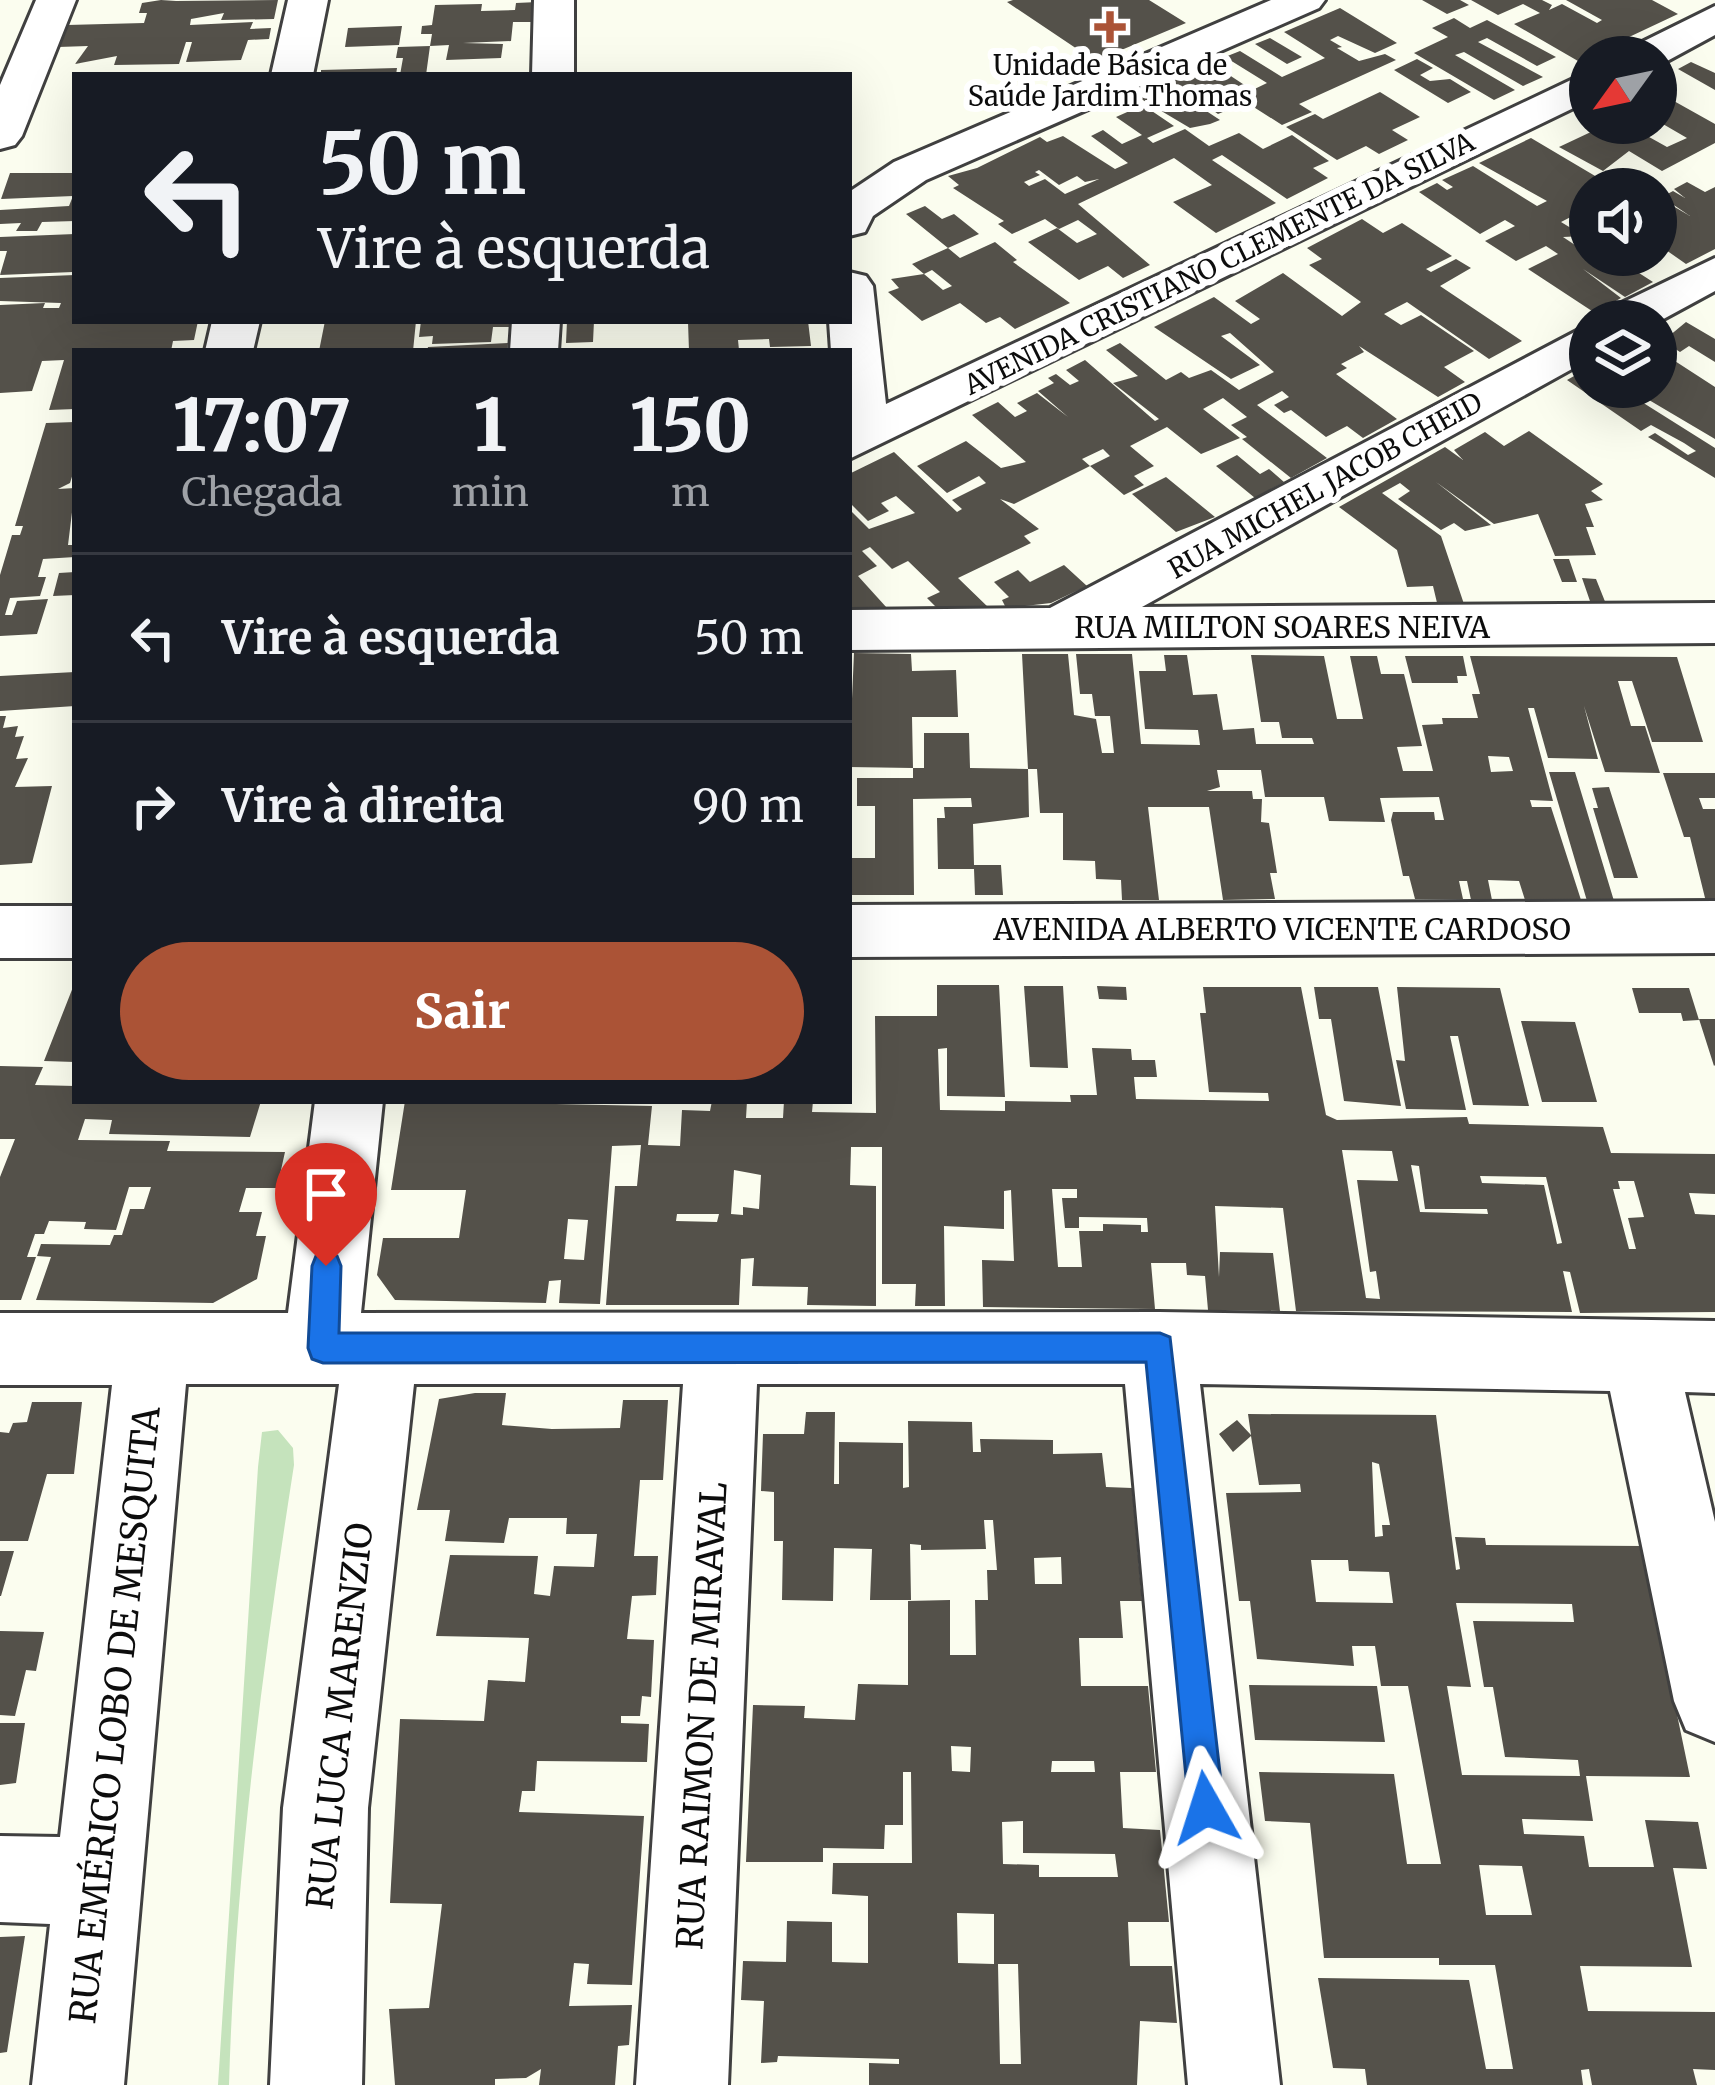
<!DOCTYPE html>
<html lang="pt">
<head>
<meta charset="utf-8">
<style>
  :root { --surface:#171b24; --page:#242831; --text:#f1f3f6; --muted:#9ea1a6; --line:#363941; --accent:#ab5336 }
  body { margin:0; font-family:Merriweather,serif; background:var(--page); color:var(--text); height:100vh; display:flex; flex-direction:column; font-size:45px; white-space:nowrap }
  * { box-sizing:border-box; margin:0 }
  p { font-size:39px; color:var(--muted) }
  .icon { flex:none; width:66px; height:66px; fill:none; stroke:currentColor; stroke-width:2; stroke-linecap:round; stroke-linejoin:round }
  .map { position:relative; flex:1; overflow:hidden }
  .panel { position:absolute; left:72px; top:348px; width:780px; height:756px; display:flex; flex-direction:column; background:var(--surface); border-radius:0px; box-shadow:0 12px 48px #0002 }
  .panel>* { flex:none }
  .guide { position:absolute; left:72px; top:72px; width:780px; height:252px; border-radius:0px; box-shadow:0 12px 48px #0002; background:#171b24; color:var(--text); overflow:hidden }
  .needle { width:78px; rotate:237deg }
  .buttons { position:absolute; left:1569px; top:36px; display:grid; gap:24px }
  .buttons a { display:grid; place-items:center; width:108px; height:108px; border-radius:50%; background:var(--surface); box-shadow:0 12px 48px #0002; font-size:60px }
  .pin { position:absolute; display:grid; place-items:center; width:102px; height:102px; color:#fff; margin:-123px -51px; border-radius:50% 50% 50% 0; rotate:-45deg; box-shadow:0 0 12px #0007 }
  .pin .icon { rotate:45deg }
  .me { position:absolute; width:132px; margin:-66px; rotate:354deg; stroke-linejoin:round; filter:drop-shadow(0 0 9px #0008) }
  .turn { display:flex; align-items:center; gap:42px; height:252px; padding:0 48px; font-size:54px }
  .turn .icon { width:156px; height:156px; stroke-width:2.5 }
  .turn b { display:block; font-size:84px; line-height:102px }
  .eta { display:flex; justify-content:space-evenly; align-items:center; height:204px; text-align:center }
  .eta b { font-size:72px; font-weight:800; line-height:84px }
  .cta { display:flex; gap:24px; margin-top:auto; padding:24px 48px }
  .cta a { flex:1; height:138px; border-radius:72px; background:var(--accent); color:#fff; font-size:48px; font-weight:800; line-height:138px; text-align:center }
  ul { padding:0; list-style:none }
  li { display:flex; align-items:center; gap:36px; height:168px; padding:0 48px; border-top:3px solid var(--line) }
  li div { flex:1 }
  li b { display:block; font-size:45px }
  li em { font-style:normal }
  .map>svg:first-child { display:block }
  .green { fill:#c5e3bc }
  .building { fill:#54514a; fill-rule:evenodd }
  .lines { fill:none; stroke-linecap:round; stroke-linejoin:round }
  .minor-casing { stroke:#404040; stroke-width:6 }
  .minor { fill:#fff; fill-rule:evenodd }
  .route { fill:#1a73e8; stroke:#114b97; stroke-width:3 }
  .poi-dot { fill:#ab5336; stroke:#fff; stroke-width:4.5 }
  .labels { text-anchor:middle; dominant-baseline:central; stroke-width:12; stroke-linejoin:round; paint-order:stroke }
  .far-poi-label { font-size:27px; fill:#0d0d0d; stroke:#fff }
  .far-street-label { font-size:27px; fill:#0d0d0d; stroke:#fff }
  .street-label { font-size:30px; fill:#0d0d0d; stroke:#fff }
  .near-street-label { font-size:36px; fill:#0d0d0d; stroke:#fff }
</style>
</head>
<body>
<div class="map">
<svg width="1715" height="2085" viewBox="0 0 1715 2085">
  <rect width="100%" height="100%" fill="#fbfdef"/>
  <!-- green -->
  <path class="green" d="M278,1430L293,1448L294,1465C262,1670 235,1877 229,2085H218L258,1467L262,1432Z"/>
  <!-- building -->
  <path class="building" d="M161,0L176,1L278,0L274,19L221,20L224,13L191,19L190,25L253,22L250,29L271,28L269,39L248,40L241,60L186,62L192,42H186L179,64L114,65L117,56L75,64L88,46L58,47L67,25L144,23L147,13H139L142,3Z
    M1013,0H1149L1186,23L1095,61L1007,2Z
    M1422,0H1460L1469,5L1447,14Z
    M1471,0H1542L1552,5L1549,10L1562,4L1597,23L1602,20L1566,0H1652L1678,14L1578,61L1514,24L1540,13L1523,4L1498,15Z
    M538,2L537,22H513L511,41L463,43L503,44L501,58L446,60L449,45L430,46L432,34H421L422,26L432,25L435,5L482,4L481,11L515,10L516,3Z
    M1340,8L1397,43L1375,53L1338,36L1330,40L1342,47L1337,48L1359,61L1385,54L1396,60L1299,104L1312,112L1282,125L1238,97L1267,83L1225,57L1240,51L1282,77L1325,58L1284,32Z
    M1454,18L1470,28L1487,20L1556,57L1537,66L1487,38L1478,42L1543,77L1523,86L1464,52L1455,55L1515,90L1494,100L1414,53L1448,37L1432,28Z
    M402,26L399,45L345,47L348,28Z
    M1270,38L1302,57L1287,64L1255,44Z
    M430,46L426,75H400L403,58H396L398,47Z
    M1417,59L1433,68L1420,75L1430,81L1450,79L1471,92L1448,103L1394,70Z
    M1691,62L1715,73V90L1678,69Z
    M1211,63L1249,88L1220,102L1234,98L1242,104L1218,114L1179,86L1173,89L1220,120L1210,124L1190,128L1136,96Z
    M397,68L396,75H321V70Z
    M1656,91L1715,124V143L1662,171L1629,151L1603,171L1559,147L1610,123H1624L1667,147L1687,138L1656,120Z
    M1380,92L1420,117L1392,130L1408,140L1379,154L1366,146L1337,160L1286,127L1315,114L1323,119Z
    M1143,105L1174,126L1147,138L1153,143L1185,129L1209,146L1239,133L1263,149L1292,135L1329,161L1313,168L1328,178L1287,199L1222,155L1212,160L1276,203L1216,233L1173,202L1212,185L1174,158L1078,204L1150,265L1123,278L1108,266L1079,280L1028,242L1057,228L1077,243L1097,234L1078,220L1059,229L1045,219L1012,234L998,224L1004,221L953,188L959,185L948,176L977,168L1040,137L1047,142L1063,136L1115,169L1128,163L1091,136L1103,130L1122,144L1142,135L1116,117ZM1039,170L1059,185L1077,176L1085,182L1099,179L1065,194L1045,179L1029,186L1024,182L1040,175L1035,172Z
    M1531,138L1612,186L1636,174L1645,180L1636,184L1644,189H1590V207L1561,222L1584,236L1563,237L1590,255H1611L1653,282L1625,297L1583,269L1621,298L1595,313L1528,269L1558,254L1546,246L1516,261L1485,241L1515,226L1505,220L1480,234L1419,192L1437,183L1447,190L1453,187L1442,180L1473,166L1537,206L1547,201L1479,163Z
    M10,173H75V221L42,222L37,231H16L21,223L0,224V210L69,206L73,196L1,199Z
    M1687,182L1705,192L1715,187V249L1686,264L1656,243V196L1690,216L1662,197L1673,191L1685,198L1674,189Z
    M925,206L942,219L954,214L979,234L948,248L906,214Z
    M1362,219L1383,233L1402,223L1452,256L1426,269L1431,272L1456,259L1471,268L1440,286L1522,341L1489,359L1407,302L1384,314L1401,325L1421,315L1474,351L1444,367L1465,382L1438,397L1359,346L1364,352L1341,364L1347,368L1336,374L1397,419L1363,438L1347,426L1326,437L1291,410L1284,413L1274,405L1289,397L1282,391L1257,405L1327,458L1291,478L1242,439L1247,437L1231,425L1247,417L1223,398L1203,409L1240,438L1201,454L1167,427L1130,446L1154,466L1134,476L1144,485L1124,495L1090,466L1110,456L1103,449L1082,459L1090,466L1014,504L1000,499L1039,529L1024,536L1031,543L958,578L989,608H937L927,598L940,592L908,561L892,569L870,547L862,551L877,566L858,576L887,608H849V509L869,529L915,513L896,496L881,503L889,511L868,521L849,502V474L894,452L957,512L962,509L952,500L986,483L979,476L947,493L917,466L966,441L1001,468L1026,462L972,415L998,402L1015,417L1027,411L1017,403L1037,393L1068,417L1038,391L1054,383L1048,378L1056,374L1070,385L1079,381L1066,370L1085,360L1155,421L1159,419L1113,383L1138,376L1106,350L1120,343L1166,380L1181,372L1189,378L1211,370L1239,390L1274,372L1230,333L1221,336L1260,365L1231,379L1154,327L1214,297L1251,324L1260,319L1235,301L1283,273L1342,316L1361,302L1309,265L1322,259L1307,248Z
    M75,234L73,272L0,275L7,251H0V237Z
    M995,242L1017,260L1013,262L1070,303L1015,329L1000,317L986,323L960,303L922,321L888,292L899,288L891,279L924,274L943,290L952,286L932,270L924,274L912,264L948,248L960,258Z
    M75,275V321H198L194,340L173,341L171,351H75V409L49,410L64,360L42,361L32,391L0,393V305L45,303L43,308H59L61,303L0,301V278Z
    M325,321H416L413,351H319Z
    M421,321H511L510,327H493L491,342L432,344L433,336L419,337Z
    M567,321H594L593,342L566,343Z
    M808,321L811,346L770,347L769,339L738,340L739,350L689,351L688,322Z
    M1686,322L1715,339V362L1689,346L1680,352L1663,341Z
    M508,343L507,351H427L428,347Z
    M1661,352L1715,387V439L1627,387H1656V355Z
    M1590,367V387H1618L1715,448V478L1648,437L1655,433L1688,455L1696,451L1684,443L1651,425L1641,431L1567,380Z
    M75,422V467L70,483L58,489L75,488L68,545H75V557L43,559L38,577H46L40,596L10,598L5,615H12L17,601L48,599L37,634L0,636V575L12,535H20L23,526H15L46,423Z
    M1529,431L1603,484L1591,491L1603,500L1585,504L1594,527H1586L1596,555L1555,556L1538,514L1494,524L1436,482L1491,525L1465,531L1454,523L1441,530L1398,499L1410,491L1400,483L1382,493L1441,536L1465,607H1438L1433,586L1407,587L1397,550L1339,507L1445,447L1463,460L1454,450L1485,432L1504,446Z
    M1237,455L1260,474L1269,469L1284,482L1255,498L1216,466Z
    M1166,477L1215,517L1176,532L1132,494Z
    M1553,559H1569L1577,582H1562Z
    M1064,565L1087,586L1051,603L1006,608L1002,600L1009,597L994,582L1018,570L1030,582Z
    M75,572V595L53,596L59,573Z
    M1582,578L1596,579L1606,604H1591Z
    M854,653L911,654L912,671L956,670L958,717H912L913,768H924V733H969L970,768L1028,769L1029,817L973,824L974,865H1001L1003,895H975L974,869H938L937,818H945L944,807H972L971,798L913,799L914,895H849V858H875V806H857V778H913V768L849,767Z
    M1022,654H1068L1074,715L1096,719L1102,753H1114L1110,716H1095L1092,694H1080L1076,654H1132L1141,744L1200,745L1198,730L1145,729L1139,671H1166L1164,655H1187L1193,695L1217,694L1223,730L1254,728L1256,744H1314L1312,738H1282L1279,722H1261L1251,655L1324,656L1337,719H1363L1350,656H1377L1381,674H1404L1422,746L1397,747L1403,771H1433L1422,725L1443,724L1442,718H1478L1472,694H1480L1470,656L1677,657L1703,742H1652L1632,681H1618L1631,726H1645L1660,773L1605,772L1584,706L1598,759L1548,758L1534,708H1528L1553,801L1530,800L1532,807H1551L1581,900H1525L1519,881L1488,880L1492,900H1471L1467,881H1459L1463,899H1415L1409,876H1403L1391,820L1393,812H1434L1435,820H1444L1439,797L1380,798L1385,822L1329,821L1324,797H1265L1261,770H1217L1220,787L1207,791H1252L1253,799H1262L1261,822L1269,823L1277,873H1270L1275,899L1223,900L1209,807H1148L1159,900H1122L1121,880L1096,879L1095,861L1063,860V813H1040L1037,769H1028ZM1488,756L1509,757L1513,771L1491,772Z
    M1405,656H1463L1467,676H1457L1458,683H1412Z
    M75,672V706L0,711V676Z
    M0,716H6L3,728L18,726L15,737L24,736L16,759L28,758L15,787L52,786L32,863L0,865Z
    M1549,772H1575L1614,901H1587Z
    M1663,773H1715V798H1699L1703,809H1715V902H1706L1690,837H1684Z
    M1609,787L1638,878H1614L1593,808H1598L1592,788Z
    M75,982V1062L44,1061Z
    M937,985H999L1005,1097L947,1096V1048L938,1049L940,1110L1005,1111V1101L1071,1102L1070,1095H1097L1092,1048L1131,1049L1132,1060H1155L1157,1077H1134L1136,1099L1269,1101L1268,1093L1209,1092L1200,1013H1206L1203,987H1301L1326,1115L1337,1120L1467,1117L1469,1124L1603,1127L1611,1153L1715,1154V1194L1689,1193L1695,1214L1715,1215V1312L1580,1313L1570,1272L1563,1271L1572,1312L1296,1311L1283,1208L1215,1206L1219,1277L1220,1252L1273,1253L1280,1311L1208,1310L1205,1276L1187,1275L1186,1263H1151L1155,1309L983,1307L982,1260L1014,1261L1011,1190L1004,1191V1229L944,1226L945,1306H915L916,1284H882V1147H851L850,1185L876,1186V1306L807,1305L808,1287L752,1286L754,1258L741,1259L739,1305H606L615,1186H637L641,1145L612,1146L600,1304L559,1303L561,1280L549,1281L546,1303L395,1300L377,1275L383,1238H459L466,1190H391L405,1101L652,1106L648,1145L680,1146L682,1110L710,1111L712,1101H747L746,1118H783L784,1101H813L812,1112L876,1113L875,1016H937ZM1342,1150L1392,1151L1398,1181L1357,1180L1370,1272L1376,1271L1380,1299L1366,1298ZM1411,1165L1419,1166L1425,1209H1487L1488,1214L1420,1212ZM734,1170L761,1175L759,1209L743,1207V1215L731,1214ZM1480,1176L1546,1177L1562,1243L1557,1244L1544,1185L1482,1183ZM1618,1181H1634L1644,1217L1628,1218L1636,1249H1629L1613,1189H1620ZM1052,1189H1077V1198H1062L1065,1228H1079V1217L1147,1218L1148,1232H1141V1225L1103,1224V1231H1079L1082,1267H1058ZM677,1214H719L717,1222L676,1221ZM568,1219L588,1220L584,1260L564,1259Z
    M1024,986H1063L1068,1068L1030,1067Z
    M1097,986L1126,987L1127,1000L1099,999Z
    M1314,987H1378L1401,1106L1344,1101L1331,1019H1319Z
    M1397,987L1500,988L1529,1106L1473,1105L1458,1036H1450L1466,1110L1406,1109L1396,1060L1405,1061Z
    M1632,988H1689L1699,1020L1683,1021L1681,1013H1639Z
    M1699,1019H1715V1065L1714,1066Z
    M1521,1021L1575,1022L1597,1102H1542Z
    M0,1066L43,1067L35,1085L75,1086V1101H261L250,1137L109,1134L112,1120L85,1119L78,1140L170,1141L167,1151L285,1152L277,1188H246L239,1212H262L256,1236H266L257,1279L213,1303L36,1300L51,1257L37,1256L41,1244L110,1245L114,1235H122L130,1209H144L151,1187H129L116,1230L84,1229L86,1222L49,1221L44,1234H35L27,1257H36L21,1300H0V1177L15,1139H0Z
    M475,1393H506L502,1425L552,1429L620,1428L623,1400H668L663,1480H640L634,1556H658L656,1595L632,1596L627,1639L654,1640L651,1697L642,1696L640,1716H621V1723L649,1724L647,1762L537,1761L535,1791H522L519,1812L644,1816L632,1985L587,1984L589,1964L574,1963L569,2006L632,2005L629,2045L618,2046L615,2085H539L541,2069L526,2078L495,2079V2085H395L389,2009L429,2008L442,1904L390,1903L400,1719L484,1721L488,1680L525,1682L529,1638L436,1636L450,1555L538,1556L534,1594L550,1596L554,1566L594,1567L597,1534H566L567,1518H509L504,1543L445,1541L450,1510H417L439,1399Z
    M32,1402H82L74,1474H47L28,1541H0V1432L9,1433L13,1423L27,1422Z
    M806,1412H835L834,1484H839V1442L903,1443V1488L909,1487L908,1421L972,1422L973,1452H981L980,1439L1053,1440V1454L1102,1453L1106,1487L1132,1488L1142,1601H1120L1123,1638H1079L1081,1686H1148L1156,1772H1120L1123,1828L1160,1830L1169,1922H1128L1130,1966H1172L1177,2023L1140,2021L1137,2085H869V2063L899,2064V2059L778,2056L777,2062L761,2063L764,2001L741,2000L743,1961L786,1962L787,1921L832,1922V1962L868,1963V1896L832,1894L833,1863H912L911,1772H903V1825H885L884,1849L823,1848V1862H746L753,1705L805,1706L804,1718L855,1720L858,1684L908,1685V1601L950,1600V1655H976L975,1600H988L987,1570H997L993,1520H984L986,1549L921,1550V1545L910,1544L911,1600H870L872,1549L834,1548L833,1601L782,1600L783,1541H774V1492L761,1491L763,1434H804ZM1061,1557L1062,1584H1035L1034,1558ZM951,1746L971,1747L970,1772L952,1771ZM1052,1761H1094L1095,1772H1051ZM1023,1821V1853L1115,1854L1118,1877H1039V1865L1003,1864L1002,1822ZM957,1913L994,1914V1964L958,1963ZM998,1964H1018L1021,2064H1000Z
    M1248,1414L1436,1415L1456,1570L1460,1569L1455,1537L1485,1538L1486,1545L1642,1546L1690,1777L1586,1776L1593,1821L1522,1819L1524,1834L1584,1836L1589,1867H1654L1645,1820L1698,1822L1707,1869L1673,1868L1692,1967L1580,1966L1588,2011L1715,2012V2070L1693,2069L1697,2085H1592L1589,2069L1581,2070L1583,2085H1367L1365,2069L1333,2068L1318,1978L1469,1980L1486,2069H1513L1495,1965H1439V1958H1324L1310,1823L1265,1821L1259,1772L1394,1774L1407,1864H1441L1408,1686H1381L1375,1646H1352L1354,1666L1257,1659L1250,1601H1239L1226,1493L1301,1492L1300,1484L1259,1485L1251,1436L1233,1452L1219,1434L1237,1420L1251,1435ZM1372,1462L1379,1464L1390,1525H1382L1383,1536L1375,1537ZM1311,1560H1348L1349,1571L1389,1572L1393,1603L1316,1602ZM1456,1603L1572,1604L1574,1622L1473,1621L1484,1687H1493L1505,1757L1578,1760L1580,1776L1462,1775L1447,1686L1471,1687ZM1479,1865L1522,1866L1532,1915H1486Z
    M0,1551H14L1,1596H0Z
    M0,1631L44,1632L36,1671L26,1670L15,1716L0,1715Z
    M1249,1685L1377,1686L1385,1742L1255,1740Z
    M0,1723H25L16,1783L0,1785Z
    M25,1936L7,2052L0,2053V1937Z"/>
  <g class="lines">
    <!-- minor casing -->
    <g class="minor-casing">
      <path id="minor" d="M36,0H76L22,136L15,145L0,149V85Z
        M288,0H328L313,75H271Z
        M534,0H574V75H532Z
        M1271,0H1325L1319,8L926,180L873,216L865,232L849,236V192L894,162Z
        M1715,6V35L1656,67V57H1624L1630,48Z
        M1590,71V100L849,459V351H831L829,321H849V272L866,276L873,286L886,404Z
        M1715,258V291L1656,323L1600,321L1607,310Z
        M212,321H260L253,351H205Z
        M512,321H560L558,351H510Z
        M1590,324V359L1142,607L1715,603V643L849,650V610L1050,608Z
        M1715,901V953L849,957V905Z
        M0,906H75V958H0Z
        M315,1101H383L361,1313L1159,1312L1715,1321V1393L1685,1392L1715,1522V1742L1686,1730L1674,1701L1610,1391L1200,1384L1280,2085H1188L1125,1384H757L728,2085H636L683,1384H414L368,1808L362,2085H270L283,1808L339,1384H186L124,2085H32L50,1924L0,1922V1836L60,1837L112,1385H0V1313H288Z"/>
    </g>
    <!-- minor -->
    <use href="#minor" class="minor"/>
  </g>
  <!-- route -->
  <path class="route" d="M326,1252L337,1256L341,1266L339,1333H1160L1170,1337L1224,1808L1219,1821L1206,1826L1194,1821L1189,1808L1146,1362L323,1363L312,1359L308,1348L312,1266L316,1256Z"/>
  <!-- markers -->
  <path class="poi-dot" d="M1104 9h12v12h12v12h-12v12h-12v-12h-12v-12h12z"/>
  <g class="labels">
    <!-- far-poi labels -->
    <g class="far-poi-label">
      <text x="1110" y="65">Unidade Básica de<tspan x="1110" dy="31">Saúde Jardim Thomas</tspan></text>
    </g>
    <!-- far-street labels -->
    <g class="far-street-label">
      <text transform="translate(1219 263) rotate(-26)">AVENIDA CRISTIANO CLEMENTE DA SILVA</text>
      <text transform="translate(1325 485) rotate(-29)">RUA MICHEL JACOB CHEID</text>
    </g>
    <!-- street labels -->
    <g class="street-label">
      <text x="1282" y="627">RUA MILTON SOARES NEIVA</text>
      <text x="1282" y="929">AVENIDA ALBERTO VICENTE CARDOSO</text>
    </g>
    <!-- near-street labels -->
    <g class="near-street-label">
      <text transform="translate(115 1715) rotate(-84)">RUA EMÉRICO LOBO DE MESQUITA</text>
      <text transform="translate(340 1716) rotate(-84)">RUA LUCA MARENZIO</text>
      <text transform="translate(702 1716) rotate(-87)">RUA RAIMON DE MIRAVAL</text>
    </g>
  </g>
</svg>
<div class="buttons">
<a><svg class="needle" viewBox="-14 -14 28 28"><path d="M0-13l5 13h-10z" fill="#e53935"/><path d="M0 13l5-13h-10z" fill="#9ea1a6"/></svg></a>
<a><svg class="icon" aria-label="sound" viewBox="0 0 24 24"><path d="M4 9h4l5-4v14l-5-4H4zM17 9q2 3 0 6"/></svg></a>
<a><svg class="icon" aria-label="layers" viewBox="0 0 24 24"><path d="M12 4l9 5-9 5-9-5zM3 14l9 5 9-5"/></svg></a>
</div>
<div class="pin" style="left:326px;top:1266px;background:#d93025"><svg class="icon" aria-label="arrive" viewBox="0 0 24 24"><path d="M6 21V4h12l-3 4 3 4H6"/></svg></div>
<svg class="me" style="left:1206px;top:1808px" viewBox="-20 -20 40 40"><path d="M0-17L14 15 0 8-14 15z" fill="#1a73e8" stroke="#fff" stroke-width="4"/></svg>
<div class="guide">
<div class="turn"><svg class="icon" aria-label="left" viewBox="0 0 24 24"><path d="M17 20v-9H6M10 6l-5 5 5 5"/></svg><div><b>50 m</b>Vire à esquerda</div></div>
</div>
<section class="panel">
<div class="eta">
<div><b>17:07</b><p>Chegada</p></div>
<div><b>1</b><p>min</p></div>
<div><b>150</b><p>m</p></div>
</div>
<ul>
<li><svg class="icon" aria-label="left" viewBox="0 0 24 24"><path d="M17 20v-9H6M10 6l-5 5 5 5"/></svg><div><b>Vire à esquerda</b></div><em>50 m</em></li>
<li><svg class="icon" aria-label="right" viewBox="0 0 24 24"><path d="M7 20v-9h11M14 6l5 5-5 5"/></svg><div><b>Vire à direita</b></div><em>90 m</em></li>
</ul>
<div class="cta"><a>Sair</a></div>
</section>
</div>
</body>
</html>
